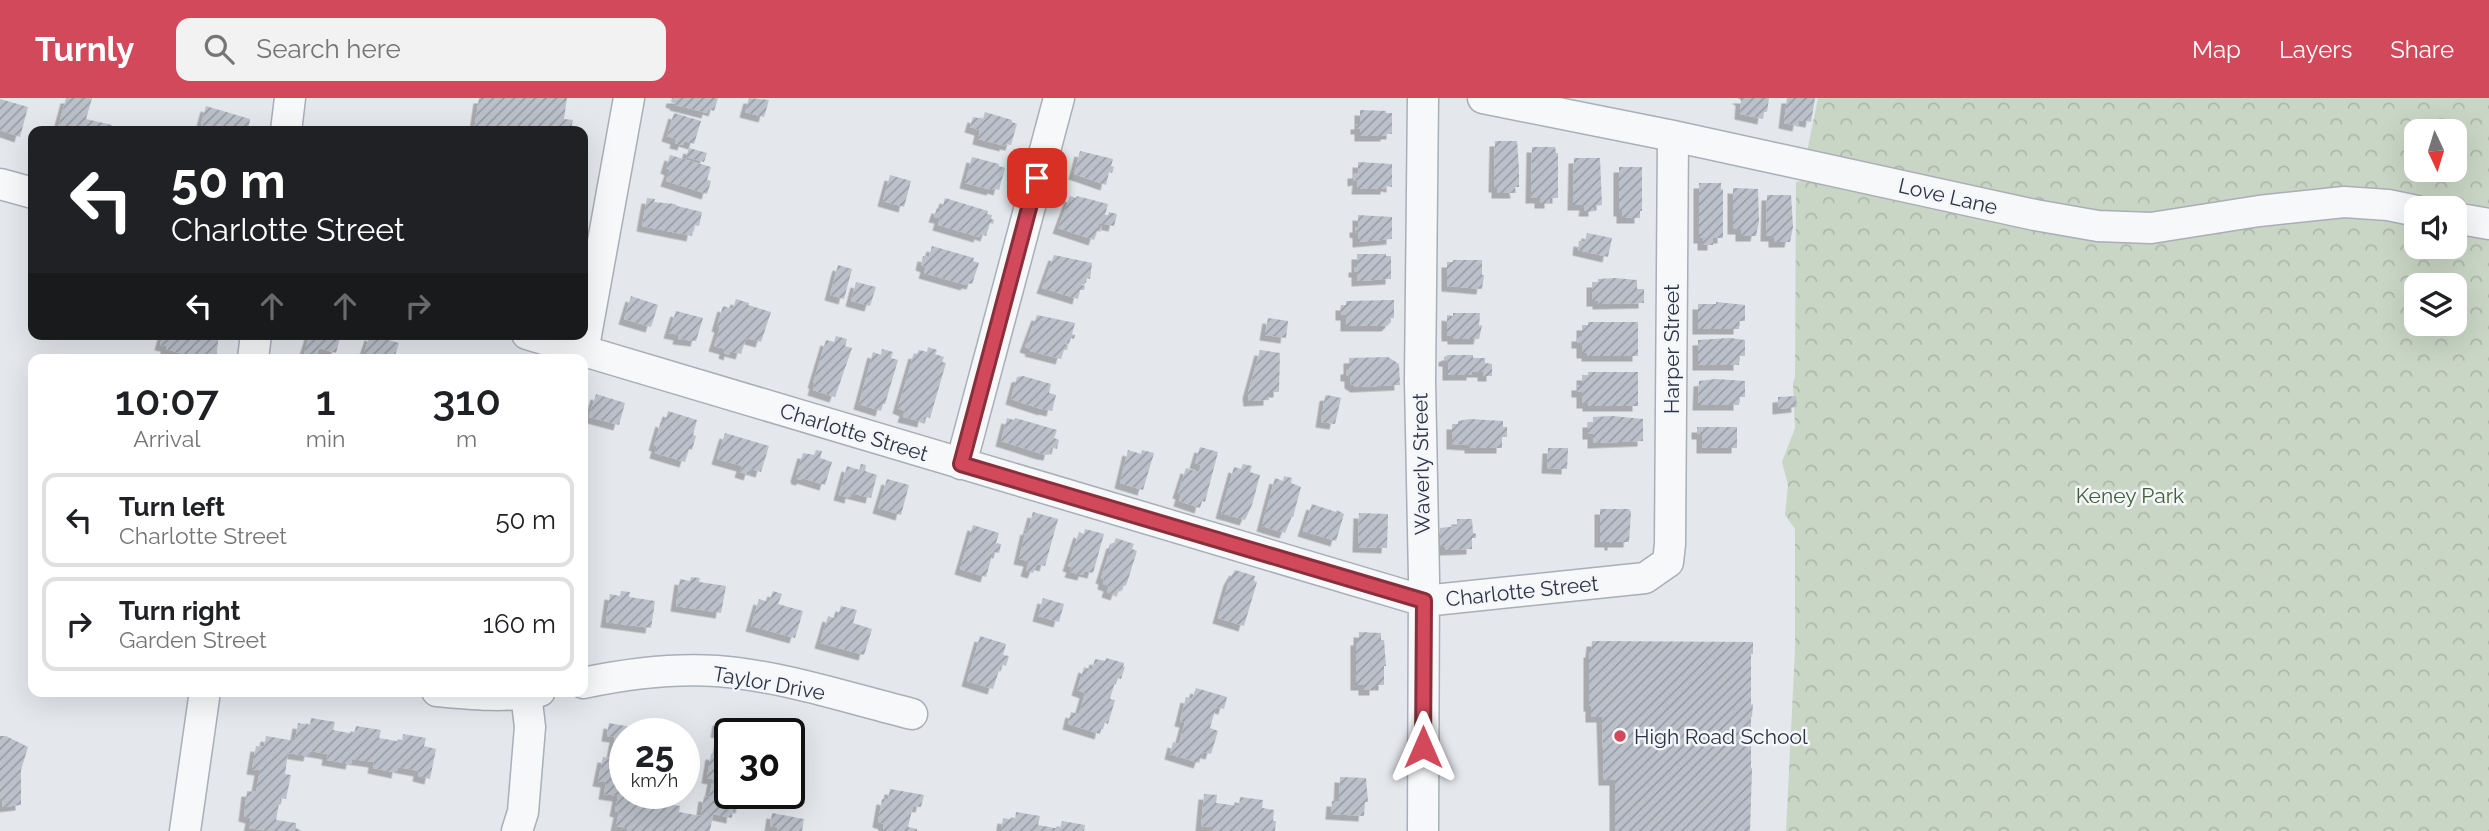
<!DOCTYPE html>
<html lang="en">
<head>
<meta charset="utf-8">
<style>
  :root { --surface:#fff; --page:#f2f2f2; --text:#202124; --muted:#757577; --line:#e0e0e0; --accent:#d1495b }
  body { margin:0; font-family:Raleway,sans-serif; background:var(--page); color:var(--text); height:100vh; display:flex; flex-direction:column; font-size:26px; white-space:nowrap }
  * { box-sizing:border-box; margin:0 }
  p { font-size:23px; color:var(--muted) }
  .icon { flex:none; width:38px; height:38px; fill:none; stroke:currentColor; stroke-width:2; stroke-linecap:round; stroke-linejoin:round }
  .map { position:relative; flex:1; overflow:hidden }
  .side { position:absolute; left:28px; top:256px; width:560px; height:343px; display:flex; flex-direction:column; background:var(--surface); border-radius:14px; box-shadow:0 7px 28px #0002 }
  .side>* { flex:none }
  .guide { position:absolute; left:28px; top:28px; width:560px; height:214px; border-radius:14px; box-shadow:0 7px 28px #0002; background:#202124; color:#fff; overflow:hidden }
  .needle { width:46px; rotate:176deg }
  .buttons { position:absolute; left:2404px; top:21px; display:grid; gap:14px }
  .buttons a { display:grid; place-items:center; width:63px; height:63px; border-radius:14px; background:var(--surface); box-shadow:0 7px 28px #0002; font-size:35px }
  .speed { position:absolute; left:609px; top:620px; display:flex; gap:14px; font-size:35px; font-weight:700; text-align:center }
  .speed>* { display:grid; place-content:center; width:91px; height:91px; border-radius:50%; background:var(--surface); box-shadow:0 7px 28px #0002; line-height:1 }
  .speed small { font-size:18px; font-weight:400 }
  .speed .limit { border:4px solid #111; border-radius:10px; background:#fff; color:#111 }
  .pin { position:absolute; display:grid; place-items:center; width:60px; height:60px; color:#fff; margin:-30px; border-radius:14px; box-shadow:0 4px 10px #0006 }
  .me { position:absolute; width:77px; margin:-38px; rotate:0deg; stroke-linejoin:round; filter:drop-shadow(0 0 5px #0008) }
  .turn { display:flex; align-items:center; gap:24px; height:147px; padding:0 28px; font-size:32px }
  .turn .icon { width:91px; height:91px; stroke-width:2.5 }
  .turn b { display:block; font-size:49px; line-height:60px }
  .lanes { display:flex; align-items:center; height:66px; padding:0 28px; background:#0003; justify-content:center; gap:35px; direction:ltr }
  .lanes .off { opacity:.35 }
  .eta { display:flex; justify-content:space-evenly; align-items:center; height:119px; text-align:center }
  .eta b { font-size:42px; font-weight:600; line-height:49px }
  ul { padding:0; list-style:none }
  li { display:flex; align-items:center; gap:21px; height:94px; margin:0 14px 10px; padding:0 14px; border:4px solid var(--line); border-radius:14px }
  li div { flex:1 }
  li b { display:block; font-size:26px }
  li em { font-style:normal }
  header { display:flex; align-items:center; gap:42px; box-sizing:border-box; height:98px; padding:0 35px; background:var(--accent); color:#fff }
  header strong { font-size:33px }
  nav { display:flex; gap:38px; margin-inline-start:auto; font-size:24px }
  .search { width:490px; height:63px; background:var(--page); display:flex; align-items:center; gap:18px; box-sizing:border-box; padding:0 24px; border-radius:14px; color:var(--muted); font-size:26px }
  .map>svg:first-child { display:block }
  .forest { fill:url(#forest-crowns); fill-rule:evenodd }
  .building { fill:url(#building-hatch); filter:url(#shadow) }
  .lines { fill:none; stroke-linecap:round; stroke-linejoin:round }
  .minor-casing { stroke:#a9aeb7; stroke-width:33 }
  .minor { stroke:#f7f8fa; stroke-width:30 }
  .route-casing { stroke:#882f3b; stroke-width:18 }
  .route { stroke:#d1495b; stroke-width:12 }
  .poi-dot { fill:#d1495b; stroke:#f4f6f9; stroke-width:2.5 }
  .labels { text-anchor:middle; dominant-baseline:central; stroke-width:5; stroke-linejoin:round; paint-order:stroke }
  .street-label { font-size:21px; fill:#2b3445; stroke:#f4f6f9 }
  .park-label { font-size:21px; fill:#3f6138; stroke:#f4f6f9 }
  .poi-label { font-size:21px; fill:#2b3445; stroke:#f4f6f9; text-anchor:start }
</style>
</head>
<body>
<header>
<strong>Turnly</strong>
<div class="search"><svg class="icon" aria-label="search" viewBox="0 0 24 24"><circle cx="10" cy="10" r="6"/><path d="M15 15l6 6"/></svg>Search here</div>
<nav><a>Map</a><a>Layers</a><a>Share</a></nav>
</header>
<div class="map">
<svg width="2489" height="733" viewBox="0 0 2489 733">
  <defs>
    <pattern id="forest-crowns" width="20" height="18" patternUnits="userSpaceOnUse" patternTransform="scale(1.75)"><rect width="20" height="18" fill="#c9d6c5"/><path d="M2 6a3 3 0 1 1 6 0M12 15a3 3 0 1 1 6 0" fill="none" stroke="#adb8ab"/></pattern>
    <pattern id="building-hatch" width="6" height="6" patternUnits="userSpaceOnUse" patternTransform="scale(1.75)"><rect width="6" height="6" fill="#bbc0ca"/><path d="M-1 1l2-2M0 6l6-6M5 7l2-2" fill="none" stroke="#989da6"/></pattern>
    <filter id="shadow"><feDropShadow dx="-5.5" dy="5.5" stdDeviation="0" flood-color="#0004"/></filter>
  </defs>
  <rect width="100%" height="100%" fill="#e4e7ec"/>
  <!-- forest -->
  <path class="forest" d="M1818,0H2489V733H1786L1795,552V431L1785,417L1788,387L1782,364L1795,330L1793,285L1795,279L1796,84L1801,83ZM2417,33H2455V72H2417ZM2417,110H2455V149H2417ZM2417,187H2455V226H2417Z"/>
  <!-- building -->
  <path class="building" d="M66,0H92L86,21L112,27L110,33H62V31L58,30Z
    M479,0H567L564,21L573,22L571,32L555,29V33H474Z
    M672,0H718L714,13L708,11L707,15L675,7L676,6L671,4Z
    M749,0L769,2L764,19L745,14Z
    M1737,0H1769L1767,14H1764L1763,21L1740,16L1741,2Z
    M1787,0H1815L1811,24L1799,22L1798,28L1784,25Z
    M0,1L28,9L20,39L0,32Z
    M206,8L250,21L248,33H214V31L201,27Z
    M1360,12L1386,13V15H1392V36H1386V38H1360V31H1356V26H1360Z
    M985,14L1012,22V24L1017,26L1011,47L1005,46V48L978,41L980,32L970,29L973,19L983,21Z
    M674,15L701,23L694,46L684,43L683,47L675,45L676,41L667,38Z
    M1495,43H1517L1519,72V89H1515L1516,95H1497V89H1494Z
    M1532,49H1555L1556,55H1558V100H1550V105H1540V100H1531Z
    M689,50L707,55L704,64L686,59Z
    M1080,53L1113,61L1111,68L1114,69L1112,75L1109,74L1106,87L1074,76Z
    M670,57L711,69L707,82L711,83L707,96L666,83L670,72L666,70Z
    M972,59L999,66V68L1005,70L999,92L993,90L992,92L965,85Z
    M1574,60H1600L1602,107L1594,108V113H1584L1585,107H1573Z
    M1358,64L1392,66V89L1386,88V91H1357L1358,82L1353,83V75H1358Z
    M1619,69H1642V113H1640V120H1622V113H1619Z
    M890,77L911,83L904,109L883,103Z
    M1699,85H1721V92L1723,91V140H1713V147H1703V140H1699Z
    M1733,90L1758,91L1759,123L1756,138H1741V131H1733Z
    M1767,97H1791L1793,129L1790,144H1774V138H1766Z
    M1070,98L1076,100L1077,98L1108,106L1105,117H1108L1109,114L1117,116L1114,128L1099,125L1098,128L1102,129L1100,134L1097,133L1094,142L1058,130Z
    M647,100L655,101L654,104L675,106L677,108L702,114L699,128L694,127L692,138L642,128Z
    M945,100L988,113L987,116L992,117L991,121L994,122L993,126L990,125L986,138L980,136L979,139L938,127L940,120L934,119L937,110L942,111Z
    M1358,117L1392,119V141L1358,144V135L1355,134V129H1358Z
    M1587,135L1612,140L1608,159L1578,152L1579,143L1585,144Z
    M932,148L974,160L973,163L979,165L972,186L967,185L966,187L924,175L926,169L921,167L923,158L929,159Z
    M1357,156H1386V158H1391V181L1357,183V174H1354V169H1357Z
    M1054,157L1092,165L1090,181L1087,180L1086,185L1082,184V187L1085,188L1084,192H1080L1078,201L1042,190Z
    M1453,162H1482V177H1484L1482,191L1447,188V164H1453Z
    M838,167L852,171L844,201L830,197Z
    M1615,180L1637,182V191H1644V205L1598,206V203H1592V184H1598V181Z
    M856,184L876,189L870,208L851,203Z
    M631,198L658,207L651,229L624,221Z
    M736,201L749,205L748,207L771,214L761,244L746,240L741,256L730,253L729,257L724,255L725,251L714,248L720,229L717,228L723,208L733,211Z
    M1394,202V220H1391V224L1387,228H1346V217H1341V207H1346V203Z
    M1716,204L1745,207V223H1739V231H1698V206H1716Z
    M676,213L703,220L696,243L678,241L679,237L669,235Z
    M1453,215H1480L1479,228L1482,227L1479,241H1453V238H1447V217L1453,218Z
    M1037,217L1075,225L1072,236L1075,237L1074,241L1071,240L1069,245L1066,244L1065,246L1068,247L1067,252H1064L1061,261L1030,253L1031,251L1025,249Z
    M1268,220L1288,223L1286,240L1265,237Z
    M1588,224H1638V258H1587V255H1582V245H1577V238H1582V227H1588Z
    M163,236H219L216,261H202L166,251V248L160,247Z
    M310,236H341L336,255L319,250L316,259L304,255Z
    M370,237L399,245L394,261H362Z
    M836,238L847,241L845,248L852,250L835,299L813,292L815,285H813L826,242L834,244Z
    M1730,240L1745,242V258H1739V267H1698V242Z
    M928,249L937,252L935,256L944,259L942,264L946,265L930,320L924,318L923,324L903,319L905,313L898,310L914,255L917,256L919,252L927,254Z
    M882,251L893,254L891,260L898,262L885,306H883L881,313L859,306L873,254L881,257Z
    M1260,252L1280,255L1279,294H1269V302L1249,303L1248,295Z
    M1448,257H1473V260H1485V265L1492,266V278H1483V274H1472V277H1448V263H1444V259Z
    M1388,259L1399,266L1400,287L1356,289L1350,285V278H1346V271H1349V260Z
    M1588,274H1638V308H1588V305H1582V294H1577V287H1582V277H1588Z
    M1023,278L1051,286L1049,295L1056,297L1052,313L1044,311V312L1011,301L1017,279Z
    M1716,281L1745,283V299H1739V307H1698L1699,283Z
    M596,296L625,305L619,327L589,319Z
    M1327,297L1341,300L1335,326L1321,324L1325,298Z
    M1796,298L1797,309L1778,311V299Z
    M668,313L697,322L693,337L696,338L692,352L689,351L685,364L655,355L657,348L654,347L661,323L665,325Z
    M1612,318L1643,321V343L1593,345V336H1588V324H1593V319Z
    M1007,320L1014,322L1015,320L1057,332L1054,340L1059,342L1057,351L1051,349L1049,357L1042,356L1001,343Z
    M1470,321L1503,323V329H1507V339H1502V350H1470V347L1452,346V326H1458V323Z
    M1697,329H1737V350H1702V336H1697Z
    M725,335L769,348L761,374L751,371L749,377L740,374L742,368L717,361Z
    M1200,349L1218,354L1205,404L1202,403L1200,410L1179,403L1181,396L1178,395L1186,370L1199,374L1201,367L1195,365Z
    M1548,350H1568L1567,371L1547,370Z
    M816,352L822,353L820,360L832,364L825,387L802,380V382L797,381L796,378L803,355L814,357Z
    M1128,352L1141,356L1142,352L1154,355L1143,392L1120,385Z
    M861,366L866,367L865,373L877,377L871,400L851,395L850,400L839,397L847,368L859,372Z
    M1243,366L1252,368L1250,374L1260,377L1252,407L1245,422L1221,415L1234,369L1241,371Z
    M1284,378L1292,380L1291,385L1301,389L1293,419L1292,418L1285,435L1262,428L1275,380L1283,383Z
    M887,381L909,387L901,417L878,410Z
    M1312,406L1336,414L1337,412L1344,416L1336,443L1303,433Z
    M1600,411H1629L1631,414L1629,444H1613V447H1610V444H1600Z
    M1033,414L1058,421L1045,468L1037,466L1033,475L1026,473L1029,463L1019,461L1026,431L1028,432Z
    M1359,415L1388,416L1387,450L1358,449Z
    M1457,421H1472L1473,435L1476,436V440H1472V451L1445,452V449H1440V430L1457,428Z
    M973,427L999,435L996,445L1001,446L999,455L993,454L986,479L960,471Z
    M1085,431L1104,436L1093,475L1084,473L1083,477L1070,474L1072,469L1068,468L1079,434L1084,436Z
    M1116,440L1134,446L1132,451L1137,453L1126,488L1124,487L1122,493L1118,491L1116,497L1107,494L1109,488L1103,486L1104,481L1101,480L1112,445H1114Z
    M1235,472L1255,478L1254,483L1257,484L1244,528L1218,520L1229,482Z
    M691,479L700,480L699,484L726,488L721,515L676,508L680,481L690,483Z
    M621,493L630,494L629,499L655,503L651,530L606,524L610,496L620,498Z
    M773,493L782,496L778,506L803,513L795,540L751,528L759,501L769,504Z
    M1043,500L1064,506L1059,524L1038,518Z
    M841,508L857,512L853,525L872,531L864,557L820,545L828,518L837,521Z
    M1359,534L1381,535V542H1384L1386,568H1384V587H1375V592H1364V587H1356V542H1359Z
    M980,538L1006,546L1003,557L1009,558L1006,568L1001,566L993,591L967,583Z
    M1592,543L1753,544V556H1751V607L1753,606L1752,619H1751V670H1752L1750,733H1615V682H1604L1602,619H1591V608H1589V554H1591Z
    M1106,560L1124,565L1123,569H1125L1121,581L1116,580L1110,601L1115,602L1108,626L1103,624L1100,636L1068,626L1071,614L1079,616L1085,595L1077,592L1084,569L1092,572L1095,561L1105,563Z
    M1196,590L1227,599L1224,611L1216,609L1210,630L1218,633L1211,656L1203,654L1199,665L1170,656L1173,644L1179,646L1185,624L1180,623L1186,599L1192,601Z
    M311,620L335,624L333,632L354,636L356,628L381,632L379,640L402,644L403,636L426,640L424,648L436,651L430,681L418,678L419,673L398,669L397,675L373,670L374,664L352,661L351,666L327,662L328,656L310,653L309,658L288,655L285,676L291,677L286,701L280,700L276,722L296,725V730L302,733H267L249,730L251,720L244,718L247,693L256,694L260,672L252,671L256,648L264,649L266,638L295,643L298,625L310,627Z
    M718,622L748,628L747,635H730V695H744L741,710L733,708L732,720L713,716L710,733H627V730L616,728L619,714L615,713L618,698L604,696L606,684L598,683L603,659L611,660L615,639L607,638L609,625L642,631L641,635H625V695H635L634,706L655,709L656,704L680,708L679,714L701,718L704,698L709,699L713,681L707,680L711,656L717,657L721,635L716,634Z
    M0,638H6L28,649L21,672V707L3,709L2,700L0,701Z
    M1340,679L1366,680L1368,704H1365L1364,718L1331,716L1332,703H1339Z
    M890,691L924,697L921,709L913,708L908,729L917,731V733H883L884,726L878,724L882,701L888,702Z
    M1204,696L1217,697L1216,705L1239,708L1240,699L1263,702L1262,710L1274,712L1273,723H1276L1275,733H1212V729L1201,728Z
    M1016,714L1040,718L1038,727L1060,731L1062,723L1085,727L1084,733H1001L1003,720L1015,722Z
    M772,715L804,721L802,733H777V729L770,728Z"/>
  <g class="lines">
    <!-- minor casing -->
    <g class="minor-casing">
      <path id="minor" d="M1423,0L1420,282L1424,481L1423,733
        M1483,0L1673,38L2035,117L2098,128L2151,130L2259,113L2344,104L2388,107L2417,113
        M286,33L290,0
        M0,86L33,95
        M2455,120L2489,126
        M527,236L1424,503L1645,480L1668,464L1670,446L1673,38
        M583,254L629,0
        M253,261L256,236
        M961,366L1059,0
        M583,585C626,576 673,570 717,573C783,578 848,600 912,616
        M437,593C471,596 506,600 540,593
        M185,733L205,593
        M517,733L523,714L530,629L526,596"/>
    </g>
    <!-- minor -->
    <use href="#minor" class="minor"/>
  </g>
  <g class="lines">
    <!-- route casing -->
    <g class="route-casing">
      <path id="route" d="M1037,80L961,366L1424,503L1423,649"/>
    </g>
    <!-- route -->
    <use href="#route" class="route"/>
  </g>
  <!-- markers -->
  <circle class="poi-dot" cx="1620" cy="638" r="7"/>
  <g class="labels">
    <!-- street labels -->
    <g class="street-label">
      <text transform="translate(1948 98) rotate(13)">Love Lane</text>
      <text transform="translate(1671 251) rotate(-90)">Harper Street</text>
      <text transform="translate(854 334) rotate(17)">Charlotte Street</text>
      <text transform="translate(1421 366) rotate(-91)">Waverly Street</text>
      <text transform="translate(1522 493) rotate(-6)">Charlotte Street</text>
      <text transform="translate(769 585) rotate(10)">Taylor Drive</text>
    </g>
    <!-- park labels -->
    <g class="park-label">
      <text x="2130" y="397">Keney Park</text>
    </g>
    <!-- poi labels -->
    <g class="poi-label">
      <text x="1634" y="638">High Road School</text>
    </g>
  </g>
</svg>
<div class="buttons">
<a><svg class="needle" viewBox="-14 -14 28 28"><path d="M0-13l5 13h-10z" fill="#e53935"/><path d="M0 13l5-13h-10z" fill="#757577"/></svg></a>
<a><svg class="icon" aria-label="sound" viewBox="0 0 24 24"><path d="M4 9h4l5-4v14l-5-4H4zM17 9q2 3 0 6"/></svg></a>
<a><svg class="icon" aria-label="layers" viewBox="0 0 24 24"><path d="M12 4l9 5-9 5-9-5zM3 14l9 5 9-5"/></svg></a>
</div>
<div class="speed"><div>25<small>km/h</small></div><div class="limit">30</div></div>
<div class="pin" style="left:1037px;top:80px;background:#d93025"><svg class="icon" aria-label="arrive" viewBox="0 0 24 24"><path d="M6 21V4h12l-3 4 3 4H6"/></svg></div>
<svg class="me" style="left:1423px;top:649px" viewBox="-20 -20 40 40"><path d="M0-17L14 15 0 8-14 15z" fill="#d1495b" stroke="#fff" stroke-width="4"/></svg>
<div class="guide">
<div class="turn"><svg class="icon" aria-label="left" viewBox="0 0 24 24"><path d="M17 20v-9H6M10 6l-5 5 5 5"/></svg><div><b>50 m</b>Charlotte Street</div></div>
<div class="lanes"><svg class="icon" aria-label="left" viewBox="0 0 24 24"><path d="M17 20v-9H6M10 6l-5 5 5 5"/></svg><svg class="icon off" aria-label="ahead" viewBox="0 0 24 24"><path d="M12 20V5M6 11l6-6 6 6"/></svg><svg class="icon off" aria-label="ahead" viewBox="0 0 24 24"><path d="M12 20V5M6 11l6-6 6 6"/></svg><svg class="icon off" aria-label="right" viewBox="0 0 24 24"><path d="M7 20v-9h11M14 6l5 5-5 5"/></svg></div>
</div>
<section class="side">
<div class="eta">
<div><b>10:07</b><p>Arrival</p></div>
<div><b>1</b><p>min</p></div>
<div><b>310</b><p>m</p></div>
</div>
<ul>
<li><svg class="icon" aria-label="left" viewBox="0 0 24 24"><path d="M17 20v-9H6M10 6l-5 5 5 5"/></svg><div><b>Turn left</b><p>Charlotte Street</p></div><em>50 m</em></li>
<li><svg class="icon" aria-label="right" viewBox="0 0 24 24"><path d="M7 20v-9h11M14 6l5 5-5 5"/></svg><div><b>Turn right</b><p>Garden Street</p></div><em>160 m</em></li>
</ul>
</section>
</div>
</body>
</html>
